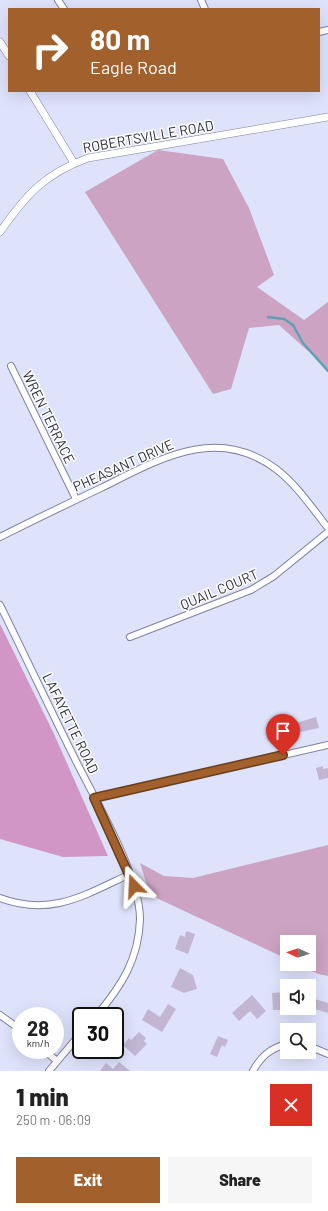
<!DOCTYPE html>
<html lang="en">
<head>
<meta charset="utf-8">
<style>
  :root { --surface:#fff; --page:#f6f6f6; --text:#222; --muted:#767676; --accent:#a2602c }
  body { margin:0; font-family:Barlow,sans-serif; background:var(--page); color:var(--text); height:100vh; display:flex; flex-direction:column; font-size:15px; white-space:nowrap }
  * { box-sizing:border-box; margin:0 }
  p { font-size:13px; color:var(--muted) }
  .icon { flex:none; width:22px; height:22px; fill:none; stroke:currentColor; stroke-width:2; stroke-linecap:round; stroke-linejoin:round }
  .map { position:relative; height:1071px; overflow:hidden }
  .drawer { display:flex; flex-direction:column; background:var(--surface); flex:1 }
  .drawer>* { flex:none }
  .top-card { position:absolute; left:8px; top:8px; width:312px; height:84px; border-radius:0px; box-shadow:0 4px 16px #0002; background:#a2602c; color:#fff; overflow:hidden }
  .needle { width:26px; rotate:274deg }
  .controls { position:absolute; left:280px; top:935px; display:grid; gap:8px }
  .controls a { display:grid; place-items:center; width:36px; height:36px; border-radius:0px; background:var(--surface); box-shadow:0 4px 16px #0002; font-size:20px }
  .speed { position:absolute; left:12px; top:1007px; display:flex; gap:8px; font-size:20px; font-weight:700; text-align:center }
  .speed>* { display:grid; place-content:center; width:52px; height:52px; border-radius:50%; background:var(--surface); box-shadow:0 4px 16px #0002; line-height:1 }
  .speed small { font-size:10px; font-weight:400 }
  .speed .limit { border:2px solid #111; border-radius:6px; background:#fff; color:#111 }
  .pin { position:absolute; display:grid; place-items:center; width:34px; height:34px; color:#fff; margin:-41px -17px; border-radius:50% 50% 50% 0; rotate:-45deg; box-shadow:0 0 4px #0007 }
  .pin .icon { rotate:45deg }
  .me { position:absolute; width:44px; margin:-22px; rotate:339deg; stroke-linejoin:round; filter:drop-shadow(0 0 3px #0008) }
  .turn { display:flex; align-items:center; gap:14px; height:84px; padding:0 16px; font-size:18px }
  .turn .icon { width:52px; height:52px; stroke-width:2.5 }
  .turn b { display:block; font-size:28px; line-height:34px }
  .round { display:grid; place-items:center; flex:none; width:42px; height:42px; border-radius:0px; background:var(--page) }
  .headline { display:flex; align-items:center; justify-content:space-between; height:68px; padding:0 16px }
  h1 { font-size:24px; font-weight:800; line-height:30px }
  .cta { display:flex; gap:8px; margin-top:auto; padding:8px 16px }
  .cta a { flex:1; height:46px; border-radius:0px; background:var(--accent); color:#fff; font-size:16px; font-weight:800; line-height:46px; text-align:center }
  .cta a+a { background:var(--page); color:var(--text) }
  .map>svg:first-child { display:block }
  .green { fill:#cca3c3 }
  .forest { fill:#d296c6 }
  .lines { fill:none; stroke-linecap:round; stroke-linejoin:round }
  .stream { stroke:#609fb8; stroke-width:2.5 }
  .building { fill:#c3b6d3 }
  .minor-casing { stroke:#7e829e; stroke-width:8 }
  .tertiary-casing { stroke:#7e829e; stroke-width:8 }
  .minor { stroke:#fff; stroke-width:6 }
  .tertiary { stroke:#fff; stroke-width:7 }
  .route-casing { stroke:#693e1d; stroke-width:10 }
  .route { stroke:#a2602c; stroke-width:7 }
  .labels { text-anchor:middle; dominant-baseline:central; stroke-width:3; stroke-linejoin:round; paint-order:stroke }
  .street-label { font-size:14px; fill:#2b2c38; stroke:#fff }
</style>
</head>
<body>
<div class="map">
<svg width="328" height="1071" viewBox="0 0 328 1071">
  <rect width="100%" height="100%" fill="#dee2fb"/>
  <!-- green -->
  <path class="green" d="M158,150L223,159L249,208L274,275L257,287L304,320L328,302V369L279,325L249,328L231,389L213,394L85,192Z
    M328,845V976L318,974L297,964H309V942H287V959L150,895L140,863L164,876L193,878Z"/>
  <!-- forest -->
  <path class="forest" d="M0,624L54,734L108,856L63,857L0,839Z"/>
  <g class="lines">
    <!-- stream -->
    <path class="stream" d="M268,317L284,319L293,325L303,343L328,371"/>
  </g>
  <!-- building -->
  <path class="building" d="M316,717L319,728L295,733L293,724Z
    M323,766V769L328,768V778L319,780L316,768Z
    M186,931L195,934L188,954L175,949L180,935L185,937Z
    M180,968L193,975L197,989L184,993L171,987Z
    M287,992V1007H282V1010H273L272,993Z
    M252,995L266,1011L257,1019L250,1011L239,1021L232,1013Z
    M315,999L328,1003V1013L312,1008Z
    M168,1004L176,1009L162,1032L142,1020L148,1009L160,1017Z
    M139,1032L146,1038L144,1041L147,1044L135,1056L123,1045L129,1038L131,1040Z
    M218,1036L228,1040L225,1047L222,1045L217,1057L210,1054Z
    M119,1062L130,1071H100L106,1063L113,1069Z"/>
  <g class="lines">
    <!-- minor casing -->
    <g class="minor-casing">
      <path id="minor" d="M58,0L64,9
        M201,0L205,9
        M319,32L328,30
        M11,366L76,499
        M0,537C34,520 67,504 101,488C158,460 216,424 276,469C297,485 312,508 328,528
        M0,605C26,658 51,711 77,763C97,803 140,876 140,919C139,959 121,987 96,1016
        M130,637L251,590L274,576L328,532
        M94,798L328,745
        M0,898C51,917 85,895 130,874
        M0,1015L21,1030
        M309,1046L328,1054
        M44,1050L57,1061
        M49,1071L81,1033
        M253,1071C261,1056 271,1048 287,1044"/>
    </g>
    <!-- tertiary casing -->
    <g class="tertiary-casing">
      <path id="tertiary" d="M0,42L9,56
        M30,91L74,163
        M0,232C26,195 44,174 88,158L328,117"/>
    </g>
    <!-- minor -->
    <use href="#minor" class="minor"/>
    <!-- tertiary -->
    <use href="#tertiary" class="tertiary"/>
  </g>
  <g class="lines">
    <!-- route casing -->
    <g class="route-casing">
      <path id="route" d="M134,886L94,798L283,755"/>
    </g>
    <!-- route -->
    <use href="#route" class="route"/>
  </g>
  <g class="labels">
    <!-- street labels -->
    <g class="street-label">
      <text transform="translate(148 136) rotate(-10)">ROBERTSVILLE ROAD</text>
      <text transform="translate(49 417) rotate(64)">WREN TERRACE</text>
      <text transform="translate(123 465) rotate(-24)">PHEASANT DRIVE</text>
      <text transform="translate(219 589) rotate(-23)">QUAIL COURT</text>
      <text transform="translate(71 723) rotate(64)">LAFAYETTE ROAD</text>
    </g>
  </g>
</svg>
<div class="controls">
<a><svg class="needle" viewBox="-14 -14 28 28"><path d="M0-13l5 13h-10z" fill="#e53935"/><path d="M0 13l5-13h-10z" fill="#767676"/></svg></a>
<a><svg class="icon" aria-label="sound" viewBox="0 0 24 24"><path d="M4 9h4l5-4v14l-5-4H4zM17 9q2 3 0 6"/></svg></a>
<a><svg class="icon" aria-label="search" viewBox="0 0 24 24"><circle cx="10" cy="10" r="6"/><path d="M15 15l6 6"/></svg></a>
</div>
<div class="speed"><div>28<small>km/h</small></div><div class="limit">30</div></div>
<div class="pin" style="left:283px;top:755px;background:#d93025"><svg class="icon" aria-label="arrive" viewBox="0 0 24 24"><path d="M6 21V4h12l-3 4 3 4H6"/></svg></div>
<svg class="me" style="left:134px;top:886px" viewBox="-20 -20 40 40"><path d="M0-17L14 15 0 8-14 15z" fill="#a2602c" stroke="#fff" stroke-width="4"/></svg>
<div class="top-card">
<div class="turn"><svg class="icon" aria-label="right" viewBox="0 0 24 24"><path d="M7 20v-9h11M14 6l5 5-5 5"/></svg><div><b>80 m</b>Eagle Road</div></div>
</div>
</div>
<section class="drawer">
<div class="headline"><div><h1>1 min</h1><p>250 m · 06:09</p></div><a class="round" style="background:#d93025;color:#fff"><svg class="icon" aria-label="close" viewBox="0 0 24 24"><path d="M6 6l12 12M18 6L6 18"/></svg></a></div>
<div class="cta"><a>Exit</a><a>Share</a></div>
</section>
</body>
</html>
